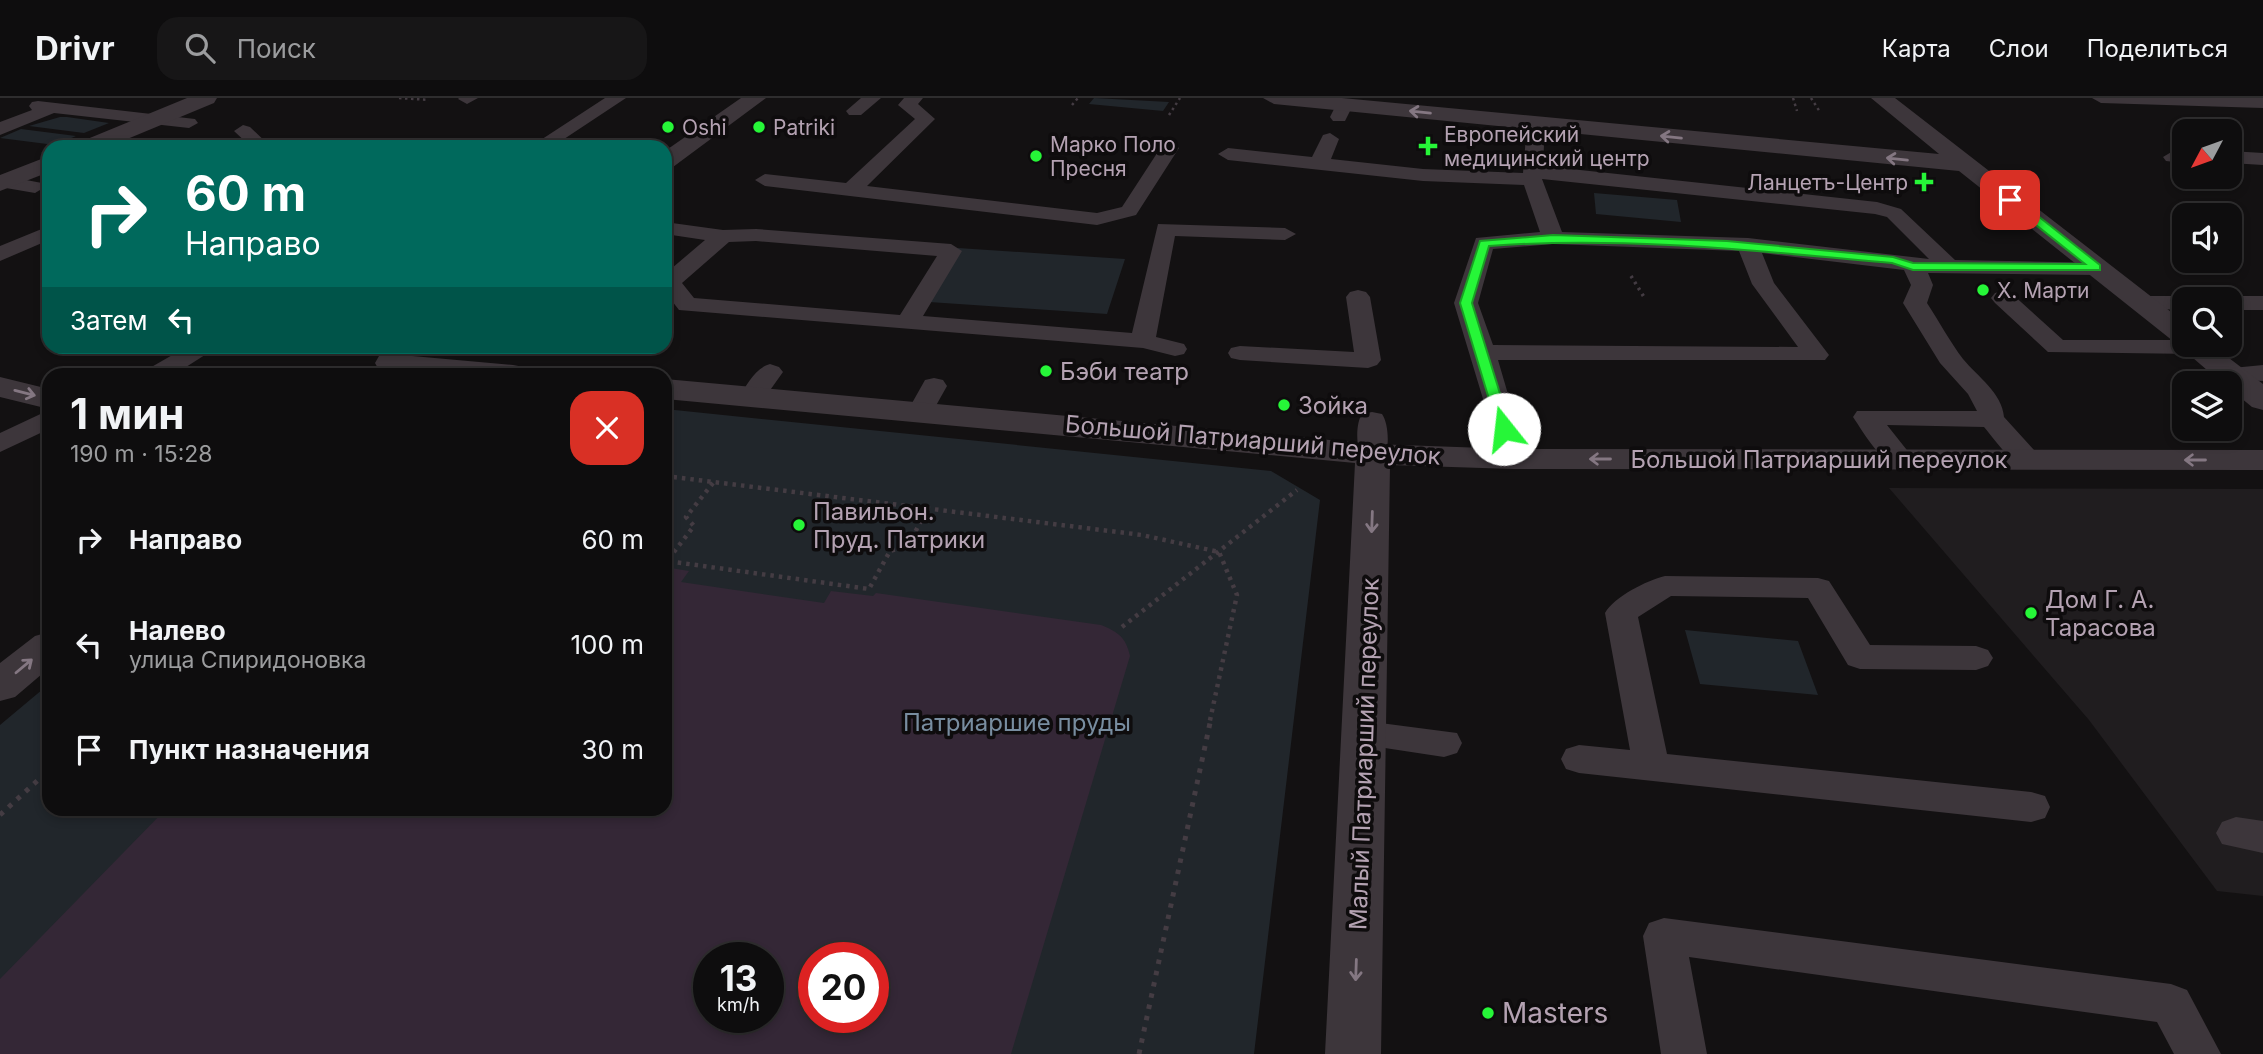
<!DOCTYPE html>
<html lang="ru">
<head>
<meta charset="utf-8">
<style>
  :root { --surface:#0e0d0e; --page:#171617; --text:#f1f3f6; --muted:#9b9c9e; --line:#2e2d2e }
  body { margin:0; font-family:Inter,sans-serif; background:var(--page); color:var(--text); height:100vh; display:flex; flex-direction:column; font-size:26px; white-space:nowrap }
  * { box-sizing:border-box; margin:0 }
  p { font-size:23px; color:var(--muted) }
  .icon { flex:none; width:38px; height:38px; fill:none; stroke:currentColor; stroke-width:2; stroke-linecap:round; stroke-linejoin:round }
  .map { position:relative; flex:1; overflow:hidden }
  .details { position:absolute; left:42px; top:270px; width:630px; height:448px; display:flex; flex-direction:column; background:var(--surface); border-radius:21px; box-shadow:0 4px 10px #0003,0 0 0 2px var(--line) }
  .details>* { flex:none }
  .guide { position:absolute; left:42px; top:42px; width:630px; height:214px; border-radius:21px; box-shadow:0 4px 10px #0003,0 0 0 2px var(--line); background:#00695c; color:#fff; overflow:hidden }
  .needle { width:46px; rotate:229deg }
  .fabs { position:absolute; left:2172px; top:21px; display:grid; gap:14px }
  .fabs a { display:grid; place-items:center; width:70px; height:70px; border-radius:14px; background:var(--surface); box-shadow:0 4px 10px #0003,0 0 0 2px var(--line); font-size:35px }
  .speed { position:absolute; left:693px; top:844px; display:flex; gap:14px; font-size:35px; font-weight:700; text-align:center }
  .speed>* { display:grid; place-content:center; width:91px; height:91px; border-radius:50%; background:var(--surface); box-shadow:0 4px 10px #0003,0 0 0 2px var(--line); line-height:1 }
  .speed small { font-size:18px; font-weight:400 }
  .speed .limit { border:10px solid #d22; background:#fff; color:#111 }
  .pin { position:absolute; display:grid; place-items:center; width:60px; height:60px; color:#fff; margin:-30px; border-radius:14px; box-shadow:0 4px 10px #0006 }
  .me { position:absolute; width:77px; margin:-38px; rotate:344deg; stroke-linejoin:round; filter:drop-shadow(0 0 5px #0008) }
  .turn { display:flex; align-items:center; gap:24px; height:147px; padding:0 28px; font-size:32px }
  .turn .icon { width:91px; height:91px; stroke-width:2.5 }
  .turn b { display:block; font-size:49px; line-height:60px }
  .then { display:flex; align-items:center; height:66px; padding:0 28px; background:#0003; gap:14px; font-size:26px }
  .round { display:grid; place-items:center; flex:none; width:74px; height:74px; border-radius:21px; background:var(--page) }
  .head { display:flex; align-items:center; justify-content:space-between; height:119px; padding:0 28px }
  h1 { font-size:42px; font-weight:700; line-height:52px }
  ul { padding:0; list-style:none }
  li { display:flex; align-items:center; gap:21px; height:105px; padding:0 28px }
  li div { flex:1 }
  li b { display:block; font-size:26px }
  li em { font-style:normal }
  header { display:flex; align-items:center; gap:42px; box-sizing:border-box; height:98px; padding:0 35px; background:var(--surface); border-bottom:2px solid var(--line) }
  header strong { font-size:33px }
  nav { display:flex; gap:38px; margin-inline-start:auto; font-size:24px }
  .search { width:490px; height:63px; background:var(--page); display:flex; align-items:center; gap:18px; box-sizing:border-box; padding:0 24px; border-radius:21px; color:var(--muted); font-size:26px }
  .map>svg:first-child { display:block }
  .built { fill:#201d1f }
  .green { fill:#21262b; fill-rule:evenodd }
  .water { fill:#342736; fill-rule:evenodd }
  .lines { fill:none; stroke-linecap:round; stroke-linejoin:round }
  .path-far3 { stroke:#443c43; stroke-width:2.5; stroke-dasharray:2.5 3.5; stroke-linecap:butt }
  .path-far2 { stroke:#443c43; stroke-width:3.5; stroke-dasharray:2.5 4.5; stroke-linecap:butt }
  .path-far1 { stroke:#443c43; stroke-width:4.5; stroke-dasharray:3.5 5; stroke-linecap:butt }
  .path { stroke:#443c43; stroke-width:5; stroke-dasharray:4.5 7; stroke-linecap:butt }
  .lane { fill:#3d363b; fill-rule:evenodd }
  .street { fill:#3d363b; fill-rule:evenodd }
  .oneway { stroke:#847782 }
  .route { fill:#26f638; stroke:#19a024; stroke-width:2 }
  .poi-dot { fill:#26f638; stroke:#0e0c0d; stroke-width:2.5 }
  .labels { text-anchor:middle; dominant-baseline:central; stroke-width:7; stroke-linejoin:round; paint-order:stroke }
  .far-poi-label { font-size:21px; fill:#b4a2b2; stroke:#0e0c0d; text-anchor:start }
  .poi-label { font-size:24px; fill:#b4a2b2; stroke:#0e0c0d; text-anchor:start }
  .street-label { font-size:24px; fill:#b4a2b2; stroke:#0e0c0d }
  .park-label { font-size:24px; fill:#788da0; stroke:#0e0c0d }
  .near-poi-label { font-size:28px; fill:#b4a2b2; stroke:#0e0c0d; text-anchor:start }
</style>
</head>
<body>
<header>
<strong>Drivr</strong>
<div class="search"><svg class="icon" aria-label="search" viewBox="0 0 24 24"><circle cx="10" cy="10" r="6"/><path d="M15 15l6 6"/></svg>Поиск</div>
<nav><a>Карта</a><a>Слои</a><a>Поделиться</a></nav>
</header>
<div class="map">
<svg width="2263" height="956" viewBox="0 0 2263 956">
  <rect width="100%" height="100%" fill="#131112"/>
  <!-- built -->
  <path class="built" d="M1889,390L2263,391V798L2217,793L2089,622Z"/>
  <!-- green -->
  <path class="green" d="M1094,0L1169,4L1163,13L1089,6Z
    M60,19H67L109,25L84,35L29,28Z
    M21,31L76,38L55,47L0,40Z
    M1594,95L1677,102L1681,124L1596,116Z
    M958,150L1125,161L1107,216L929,204Z
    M665,311L1271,373L1320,402L1254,956H0V627L49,586V710H665ZM709,859H768V919H709ZM814,859H873V919H814Z
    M1685,532L1798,543L1818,597L1700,586Z"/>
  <!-- water -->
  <path class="water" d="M665,469L689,473L681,484L824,505L831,493L873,498L876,495L1101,527C1118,534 1126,539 1130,558L1011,956H0V881L166,711L665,710ZM768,859V919H709V859ZM873,859V919H814V859Z"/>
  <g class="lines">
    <!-- path-far3 -->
    <path class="path-far3" d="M399,0L429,2
      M1793,0L1797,13
      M1811,0L1820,14
      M1072,7L1078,0
      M1169,17L1180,0"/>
    <!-- path-far2 -->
    <path class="path-far2" d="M1631,178L1644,199"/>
    <!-- path-far1 -->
    <path class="path-far1" d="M665,378L1142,437L1219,454L1237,497L1209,627
      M713,385L686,419L694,428L667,463L869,491L890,453L908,448L927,411
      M1122,529L1297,392"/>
    <!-- path -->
    <path class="path" d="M0,717L49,672
      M1139,956L1210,625"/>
    <!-- lane -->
    <path class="lane" d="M478,0L467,6L458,1L459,0Z
      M605,0H626L552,49H530Z
      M861,0H881L861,17H849L846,13Z
      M904,0H923L918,6L935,21L867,88L1097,115L1122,109L1163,46L1170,44L1179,50L1136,117L1097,127L765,88L755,82L765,76L846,85L915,21L898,7Z
      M2092,0H2263V10L2101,5Z
      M1344,2L1353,7L1345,23H1333L1330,19L1338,3Z
      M38,3L195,21L198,25L189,30L54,15L0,37V24L32,12L29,8L32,4Z
      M1536,21L1545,26L1543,68L1877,104L1901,111L1955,162L2104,165L2107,170L2096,177L1928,175L1933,187L1927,205C1939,223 1950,244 1963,261C1978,279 2002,295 2004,319L2043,362L2039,368C2014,374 1999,346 1984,329L1887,327L1914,361L1910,367C1884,373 1866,338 1853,319L1857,313H1977L1968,296L1940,265L1903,205L1911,187L1904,172L1762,155L1774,185L1829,257L1825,262H1498L1527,361L1523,367L1513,369L1503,367L1454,205L1476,140L1540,134L1524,87L1423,83L1228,62L1218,56L1228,50L1312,59L1323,37L1330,35L1339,41L1331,61L1423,71L1523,75L1527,26ZM1542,81L1875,116L1887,119L1929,161L1748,140L1562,134ZM1553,146L1739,153L1752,186L1798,249L1493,247L1478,205L1493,151Z
      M243,27L250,29L271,49H251L234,33Z
      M2173,53H2184V65L2166,63L2163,59Z
      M2230,53L2263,55V67L2230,65Z
      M5,78L42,85L45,89L35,95L0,89V79Z
      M672,125L723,132L756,131L951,146L962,153L923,218L1132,235L1158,126L1285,130L1296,136L1285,142L1175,138L1156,239L1184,246L1187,251L1184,256L1175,258L1143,250L679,212L665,194V176L705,142L665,136V126ZM756,143L937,158L900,217L694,200L682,185L729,144Z
      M49,128V142L0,163V148Z
      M1358,192L1366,194L1370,199L1381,262L1377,267L1368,270L1240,262L1231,260L1228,255L1231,250L1240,248L1354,254L1346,199L1350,194Z
      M2003,193L2011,195L2063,242H2184V247L2207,249L2204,254L2195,256L2048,254L1995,205L1991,200L1995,195Z
      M2140,198H2184L2193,201H2184V212L2132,210L2128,205L2132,200Z
      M2230,198H2263V212H2230V201H2221Z
      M188,248H219L175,276H144L148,271Z
      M770,266L779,269L783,274L761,305H743L739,299C747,287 755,270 770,266Z
      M2263,267V283L2222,281L2218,276L2222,271Z
      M934,280L943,282L947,288L929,320H911L907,314L925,282Z
      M49,312V331L0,354V335Z
      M1372,314L1382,316C1389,326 1390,352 1383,362L1373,364L1363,362C1356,352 1355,326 1362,316Z
      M1665,478L1818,480L1829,483L1870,547L1976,548L1988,552L1993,560L1988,568L1976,572L1860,571L1848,567L1808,500L1671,498L1638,519L1667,656L2031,694L2045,698L2050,709L2045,720L2031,724L1579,675L1566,671L1561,661L1566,651L1579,647L1630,652L1605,515C1615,498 1646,483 1665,478Z
      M1365,623L1457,635L1462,645L1457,655L1444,659L1352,645L1347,636L1352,627Z
      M2236,719L2263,723V755L2222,746L2216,735L2222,724Z
      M1664,820L2171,886L2187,892L2221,956H2174L2157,924L1689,859L1707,956H1661L1643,838L1649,825Z"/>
    <!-- street -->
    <path class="street" d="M187,0H217L214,5L108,49H76L80,44Z
      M741,0H766L673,69L665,71V53Z
      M1263,0H1342L1939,56L1871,0H1895L2184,224V247H2212L2263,286V312L2252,309L2230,291V285H2222L2178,247L1959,73L1274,6Z
      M49,58V74L0,93V77Z
      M390,256L513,267L524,269L529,276H415L379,272L375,265L379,258Z
      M0,279L49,291V311L0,299Z
      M665,281L1373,346L1513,351L2263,352V372L1513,371L1390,367L1381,956H1325L1355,365L665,301Z
      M49,534V570L15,599L0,603V565L35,538Z"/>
  </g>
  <!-- one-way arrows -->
  <defs><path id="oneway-shaft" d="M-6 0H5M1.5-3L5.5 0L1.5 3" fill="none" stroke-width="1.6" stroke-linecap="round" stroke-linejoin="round" transform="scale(1.75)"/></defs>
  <g class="oneway">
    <use href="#oneway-shaft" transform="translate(1420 14) rotate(-174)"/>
    <use href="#oneway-shaft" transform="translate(1671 39) rotate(-174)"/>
    <use href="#oneway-shaft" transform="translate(1897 61) rotate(-174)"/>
    <use href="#oneway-shaft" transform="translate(25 295) rotate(14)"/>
    <use href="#oneway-shaft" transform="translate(1600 361) rotate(-180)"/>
    <use href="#oneway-shaft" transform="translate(2195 362) rotate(-180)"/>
    <use href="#oneway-shaft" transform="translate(1372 424) rotate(92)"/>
    <use href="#oneway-shaft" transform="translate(24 568) rotate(-40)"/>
    <use href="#oneway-shaft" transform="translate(1356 872) rotate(92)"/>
  </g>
  <!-- route -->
  <path class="route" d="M2007,99H2014L2100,167V172H1913L1892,165C1758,153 1623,138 1489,148L1472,205L1511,331L1504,335L1498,331L1460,205L1480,143L1553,137L1727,143L1893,159L1913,165L2085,166L2007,104Z"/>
  <!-- markers -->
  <g class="poi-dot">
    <circle cx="668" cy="29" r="7"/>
    <circle cx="759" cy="29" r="7"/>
    <path d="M1424.5 37.5h7v7h7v7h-7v7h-7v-7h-7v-7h7z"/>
    <circle cx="1036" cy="58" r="7"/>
    <path d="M1920.5 73.5h7v7h7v7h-7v7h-7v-7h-7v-7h7z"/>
    <circle cx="1983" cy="192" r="7"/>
    <circle cx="1046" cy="273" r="7"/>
    <circle cx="1284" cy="307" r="7"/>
    <circle cx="799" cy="427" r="7"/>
    <circle cx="2031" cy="515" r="7"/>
    <circle cx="1488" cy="915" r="7"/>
  </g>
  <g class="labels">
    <!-- far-poi labels -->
    <g class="far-poi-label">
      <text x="682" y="29">Oshi</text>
      <text x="773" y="29">Patriki</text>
      <text x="1444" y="36">Европейский<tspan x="1444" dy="24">медицинский центр</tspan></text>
      <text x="1050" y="46">Марко Поло<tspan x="1050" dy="24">Пресня</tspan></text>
      <text x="1908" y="84" text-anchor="end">Ланцетъ-Центр</text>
      <text x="1997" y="192">Х. Марти</text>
    </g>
    <!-- poi labels -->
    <g class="poi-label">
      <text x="1060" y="273">Бэби театр</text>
      <text x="1298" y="307">Зойка</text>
      <text x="813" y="413">Павильон.<tspan x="813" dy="28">Пруд. Патрики</tspan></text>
      <text x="2045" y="501">Дом Г. А.<tspan x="2045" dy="28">Тарасова</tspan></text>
    </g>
    <!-- street labels -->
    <g class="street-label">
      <text transform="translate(1253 342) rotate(5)">Большой Патриарший переулок</text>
      <text x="1819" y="361">Большой Патриарший переулок</text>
      <text transform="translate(1364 656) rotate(-88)">Малый Патриарший переулок</text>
    </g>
    <!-- park labels -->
    <g class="park-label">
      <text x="1017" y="624">Патриаршие пруды</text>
    </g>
    <!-- near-poi labels -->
    <g class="near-poi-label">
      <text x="1502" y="915">Masters</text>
    </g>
  </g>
</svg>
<div class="fabs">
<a><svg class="needle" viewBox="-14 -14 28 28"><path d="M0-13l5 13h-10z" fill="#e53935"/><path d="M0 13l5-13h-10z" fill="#9b9c9e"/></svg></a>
<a><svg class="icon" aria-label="sound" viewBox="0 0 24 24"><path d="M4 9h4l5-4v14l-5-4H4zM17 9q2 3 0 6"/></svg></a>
<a><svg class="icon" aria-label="search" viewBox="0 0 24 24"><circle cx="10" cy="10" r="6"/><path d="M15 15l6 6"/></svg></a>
<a><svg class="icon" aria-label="layers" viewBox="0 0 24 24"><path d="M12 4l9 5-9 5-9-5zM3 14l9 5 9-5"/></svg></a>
</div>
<div class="speed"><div>13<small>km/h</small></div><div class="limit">20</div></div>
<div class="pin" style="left:2010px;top:102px;background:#d93025"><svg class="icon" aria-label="arrive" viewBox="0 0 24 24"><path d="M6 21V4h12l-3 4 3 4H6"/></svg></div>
<svg class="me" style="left:1504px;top:331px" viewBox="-20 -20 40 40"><circle r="19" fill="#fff"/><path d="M0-13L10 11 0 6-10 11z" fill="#26f638"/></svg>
<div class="guide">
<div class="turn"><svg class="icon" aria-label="right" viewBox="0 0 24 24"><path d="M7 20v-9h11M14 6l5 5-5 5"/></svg><div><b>60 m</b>Направо</div></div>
<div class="then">Затем<svg class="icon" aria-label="left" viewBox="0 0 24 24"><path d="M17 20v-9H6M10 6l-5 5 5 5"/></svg></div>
</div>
<section class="details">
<div class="head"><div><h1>1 мин</h1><p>190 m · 15:28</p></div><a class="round" style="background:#d93025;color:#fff"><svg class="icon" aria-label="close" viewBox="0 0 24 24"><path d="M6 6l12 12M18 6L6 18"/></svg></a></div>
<ul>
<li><svg class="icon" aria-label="right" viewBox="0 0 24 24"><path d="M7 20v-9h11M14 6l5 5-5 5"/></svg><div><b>Направо</b></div><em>60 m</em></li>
<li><svg class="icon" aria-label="left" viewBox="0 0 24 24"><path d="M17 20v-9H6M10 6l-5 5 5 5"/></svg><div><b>Налево</b><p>улица Спиридоновка</p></div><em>100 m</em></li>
<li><svg class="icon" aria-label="arrive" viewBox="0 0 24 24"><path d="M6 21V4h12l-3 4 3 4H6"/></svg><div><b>Пункт назначения</b></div><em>30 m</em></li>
</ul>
</section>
</div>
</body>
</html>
